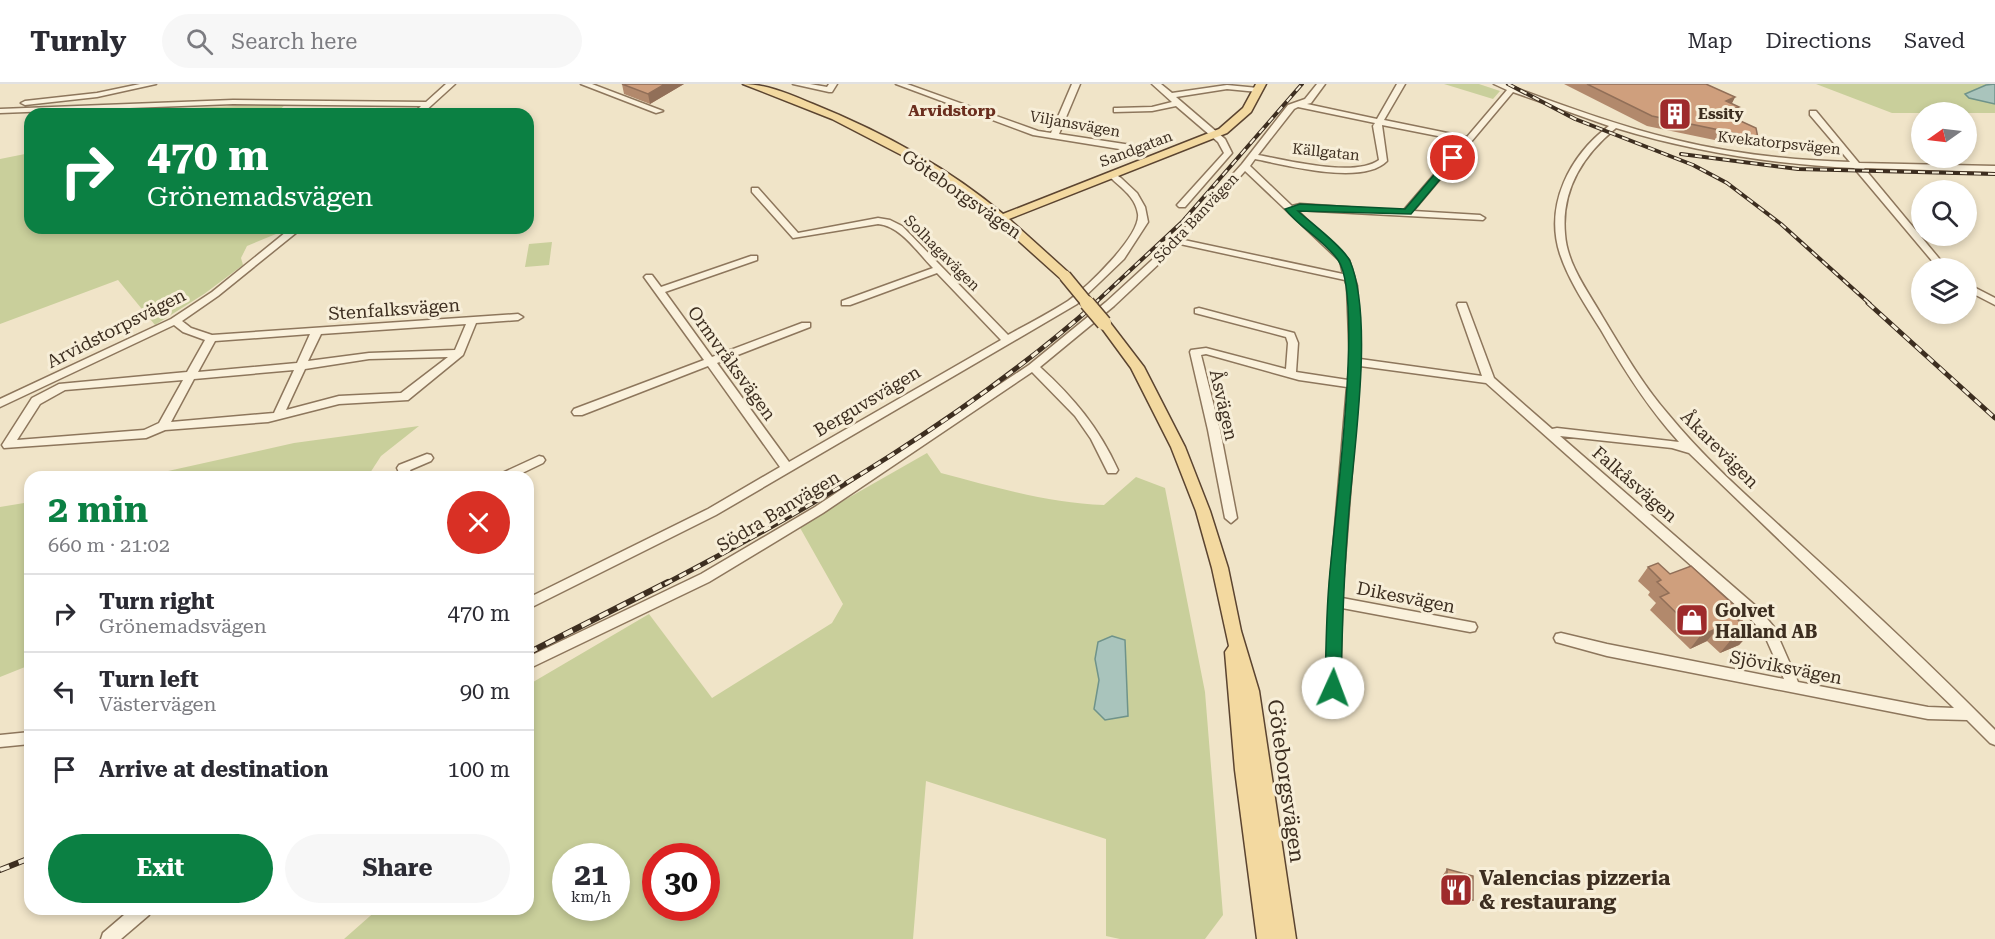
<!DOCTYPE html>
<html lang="en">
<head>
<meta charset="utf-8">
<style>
  :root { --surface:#fff; --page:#f7f7f7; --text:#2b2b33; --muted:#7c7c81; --line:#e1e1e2; --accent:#0b8043 }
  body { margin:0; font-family:"Roboto Serif",serif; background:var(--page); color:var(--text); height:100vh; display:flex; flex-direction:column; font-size:22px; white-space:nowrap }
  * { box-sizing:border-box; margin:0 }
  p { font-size:20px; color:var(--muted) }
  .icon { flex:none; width:33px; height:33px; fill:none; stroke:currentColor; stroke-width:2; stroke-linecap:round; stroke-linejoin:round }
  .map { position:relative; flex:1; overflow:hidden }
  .panel { position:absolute; left:24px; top:387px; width:510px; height:444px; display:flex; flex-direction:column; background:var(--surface); border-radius:18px; box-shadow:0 3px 9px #0003 }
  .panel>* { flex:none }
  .guide { position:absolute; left:24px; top:24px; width:510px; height:126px; border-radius:18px; box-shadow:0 3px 9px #0003; background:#0b8043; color:#fff; overflow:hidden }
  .needle { width:39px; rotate:256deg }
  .fabs { position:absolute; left:1911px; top:18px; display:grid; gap:12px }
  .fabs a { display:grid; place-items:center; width:66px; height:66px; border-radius:50%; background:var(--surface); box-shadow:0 3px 9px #0003; font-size:30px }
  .speed { position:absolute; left:552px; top:759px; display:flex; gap:12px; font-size:30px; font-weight:700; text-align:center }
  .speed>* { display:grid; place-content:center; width:78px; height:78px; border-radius:50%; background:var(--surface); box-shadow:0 3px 9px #0003; line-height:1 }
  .speed small { font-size:15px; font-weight:400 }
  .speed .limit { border:9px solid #d22; background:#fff; color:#111 }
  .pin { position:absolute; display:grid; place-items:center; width:51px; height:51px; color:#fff; margin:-26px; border:3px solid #fff; border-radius:50%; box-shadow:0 2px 6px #0007 }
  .me { position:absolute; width:66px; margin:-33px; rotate:2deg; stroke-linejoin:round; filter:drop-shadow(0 0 4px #0008) }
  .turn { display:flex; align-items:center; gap:21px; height:126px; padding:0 24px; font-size:27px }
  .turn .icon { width:78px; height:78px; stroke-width:2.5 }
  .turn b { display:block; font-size:42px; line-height:51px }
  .round { display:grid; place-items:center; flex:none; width:63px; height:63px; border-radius:32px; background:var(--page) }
  .summary { display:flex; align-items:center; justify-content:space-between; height:102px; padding:0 24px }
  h1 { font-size:36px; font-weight:700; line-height:45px; color:var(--accent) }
  .action { display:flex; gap:12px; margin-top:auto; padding:12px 24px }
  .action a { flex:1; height:69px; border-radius:36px; background:var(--accent); color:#fff; font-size:24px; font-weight:700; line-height:69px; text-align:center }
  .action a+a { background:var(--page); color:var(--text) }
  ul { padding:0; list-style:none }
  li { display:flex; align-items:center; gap:18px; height:78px; padding:0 24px; border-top:2px solid var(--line) }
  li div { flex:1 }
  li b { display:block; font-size:22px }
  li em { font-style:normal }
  header { display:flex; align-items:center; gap:36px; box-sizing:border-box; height:84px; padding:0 30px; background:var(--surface); border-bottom:2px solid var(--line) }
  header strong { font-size:28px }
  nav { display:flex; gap:33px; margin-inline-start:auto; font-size:21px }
  .search { width:420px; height:54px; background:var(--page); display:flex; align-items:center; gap:15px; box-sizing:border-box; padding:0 21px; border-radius:33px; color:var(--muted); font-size:22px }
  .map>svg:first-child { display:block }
  .green { fill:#c9cf9b; fill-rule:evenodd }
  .water { fill:#a9c4bc; stroke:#6f938a; stroke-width:1.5 }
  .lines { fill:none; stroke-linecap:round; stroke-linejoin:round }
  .minor-casing { stroke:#8d765c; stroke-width:3 }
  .major-casing { stroke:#5b4430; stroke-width:3 }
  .minor { fill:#faf1dc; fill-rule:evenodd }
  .major { fill:#f3d9a0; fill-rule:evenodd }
  .rail-far2-casing { stroke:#3d2e20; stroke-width:4 }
  .rail-far1-casing { stroke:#3d2e20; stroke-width:5 }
  .rail-casing { stroke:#3d2e20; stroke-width:6 }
  .rail-far2 { stroke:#f7eed8; stroke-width:2; stroke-dasharray:7; stroke-linecap:butt }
  .rail-far1 { stroke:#f7eed8; stroke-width:3; stroke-dasharray:8; stroke-linecap:butt }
  .rail { stroke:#f7eed8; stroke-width:4; stroke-dasharray:10; stroke-linecap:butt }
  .major-bridge-far1-casing { stroke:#5b4430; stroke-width:14; stroke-linecap:butt }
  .major-bridge-casing { stroke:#5b4430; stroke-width:17; stroke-linecap:butt }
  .major-bridge-far1 { stroke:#f3d9a0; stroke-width:11 }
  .major-bridge { stroke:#f3d9a0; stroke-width:14 }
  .wall { fill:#b2896c }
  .shaded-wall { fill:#916f58 }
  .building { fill:#cf9f7d; stroke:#916f58; stroke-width:1.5 }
  .route { fill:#0b8043; stroke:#07532c; stroke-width:1.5 }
  .labels { text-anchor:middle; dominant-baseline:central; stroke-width:6; stroke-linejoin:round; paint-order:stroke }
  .far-poi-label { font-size:15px; font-weight:bold; fill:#3d2e20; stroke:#f7eed8; text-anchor:start }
  .far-street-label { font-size:15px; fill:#3d2e20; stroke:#f7eed8 }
  .far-neighbourhood-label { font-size:16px; font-weight:bold; fill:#6b2e1e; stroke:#f7eed8 }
  .street-label { font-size:18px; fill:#3d2e20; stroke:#f7eed8 }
  .poi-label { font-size:18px; font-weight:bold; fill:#3d2e20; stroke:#f7eed8; text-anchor:start }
  .near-street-label { font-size:21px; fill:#3d2e20; stroke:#f7eed8 }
  .near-poi-label { font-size:21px; font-weight:bold; fill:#3d2e20; stroke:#f7eed8; text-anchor:start }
</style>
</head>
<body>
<header>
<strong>Turnly</strong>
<div class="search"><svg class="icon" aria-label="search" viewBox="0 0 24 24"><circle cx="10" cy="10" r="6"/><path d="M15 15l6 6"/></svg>Search here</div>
<nav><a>Map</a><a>Directions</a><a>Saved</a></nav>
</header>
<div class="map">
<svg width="1995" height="855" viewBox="0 0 1995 855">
  <rect width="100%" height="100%" fill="#f0e4c8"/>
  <!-- green -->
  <path class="green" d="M1444,0H1479L1500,7L1493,15Z
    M1816,0H1995V29H1892Z
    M286,20L275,30H181L188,24Z
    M30,69V144H283L276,150L247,162L241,174L243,181L204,210L155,241L118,196L0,240V75Z
    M552,158L549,181L525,183L529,160Z
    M419,342L381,372L370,389L371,393H141L294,359Z
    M927,369L941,389C994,403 1049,419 1104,421L1136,393L1165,404L1205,608L1223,831L1205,855H1120L1106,852V755L926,697L913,855H344L378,825H528V601L649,530L712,614L832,539L843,520L799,442ZM566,772H616V824H566ZM656,772H706V824H656Z
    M30,418V581L0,593V423Z"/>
  <!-- water -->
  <path class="water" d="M1995,0V20L1969,14L1965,10L1986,1Z
    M1112,552L1125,556L1128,632L1105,636L1094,625L1099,596L1095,575L1098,558Z"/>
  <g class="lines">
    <!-- minor casing -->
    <g class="minor-casing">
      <path id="minor" d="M140,0H156L97,13L25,21L21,19L25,17L97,9Z
        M446,0H455L422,30H413L421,22L233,20L0,29V25L233,16L426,18Z
        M581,0H592L663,27L656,29Z
        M793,0H810L827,3L829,0H837L832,8H829Z
        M896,0H907L1038,47L1051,49L1072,0H1080L1059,50L1144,63L1148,66L1144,69L1033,51Z
        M1152,0H1161L1172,9L1227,1L1258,4L1262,6L1258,8L1227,5L1176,13L1225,55L1232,69L1185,123H1179L1177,121L1224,69L1218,58L1176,22L1152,27L1114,28V24H1117L1152,23L1172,18Z
        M1317,0H1325L1311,19L1307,20L1377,35L1397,0H1405L1384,36L1467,53L1507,6L1494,0H1505C1561,21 1618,42 1676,56C1733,70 1791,76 1850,78L1810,31V27H1816L1859,79L1995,82V88L1864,84L1947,184H1938L1854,84C1773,80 1694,68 1616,44C1583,71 1561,106 1565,150C1567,180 1587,206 1602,232C1622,265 1642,300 1668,330C1708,379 1757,421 1804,464C1869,523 1933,583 1995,646V661L1990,659L1967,636L1928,635L1607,572L1556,558L1554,554L1556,550L1561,549L1607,560L1784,595L1764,550L1748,532L1486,299L1360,282L1342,514L1470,538L1475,539L1477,543L1475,547L1470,548L1342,524L1340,604L1338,608L1333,610L1328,608L1326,604L1330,501L1347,303L1299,296L1206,270L1201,271L1220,346L1237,434L1231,439L1225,434L1208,346L1190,268L1191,266L1206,264L1286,285L1288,259L1286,253L1195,229V225L1199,224L1294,249L1298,259L1296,288L1348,296L1350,278L1347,202L1345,196L1180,160L1114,222L1040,283C1073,313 1099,344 1118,386L1116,389H1108L1091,355L1075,332L1032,288L823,429L709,498L528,585V573L701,490L815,423L1029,281L1106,218L1175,155L1242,80L1288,21L1305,15ZM1513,8L1609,42C1570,71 1544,121 1560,170C1569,197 1586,222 1601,246C1624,286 1648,324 1679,358L1557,344L1552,345L1494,294L1466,219H1458L1457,221L1482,292L1360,275L1357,202L1349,176L1297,126L1483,136L1485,134L1480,131L1413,127ZM1298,23L1375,39L1373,42L1379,76C1354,94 1287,76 1258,71L1294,25ZM1382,41L1463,57L1403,127L1300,120L1292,122L1250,82L1255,75C1286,81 1363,102 1387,77ZM1245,87L1340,177L1343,190L1184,156ZM1560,352L1672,364L1689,369L1954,624L1928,623L1798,598L1774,543L1758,524Z
        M1112,88L1121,94L1137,109L1145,123L1148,138L1124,175L1077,220L716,431L528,525V514L708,425L780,383L708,282L582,331H574L572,328L574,325L704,276L644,193L646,191H652L661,203L751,172H757V176L665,208L712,273L802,239H810V243L717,279L789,378L1001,256L937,189L850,221H842V217L933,184C918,169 901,142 878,140L793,154L752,108V104H758L798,149L878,134L890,136L902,142L1008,251C1028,240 1049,229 1068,217C1086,204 1141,152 1138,130C1135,111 1119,103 1108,91Z
        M291,144H302L218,212L182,237L191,244L212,251L518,230L523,233L518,236L476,239L463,271L408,316L339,320L268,338L165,346L146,354L4,364L2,361L32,314L59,300L187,288L205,256L183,248L174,241L0,323V315L171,235L212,208ZM466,240L455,266L369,269L308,277L321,250ZM310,250L297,279L198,288L215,257ZM448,273L401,309L339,312L286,326L305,285L369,275ZM294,286L274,329L171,338L194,295ZM183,296L159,339L144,346L17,356L40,320L65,306Z
        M1966,199L1995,214V221L1966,206Z
        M427,370L431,371L433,374L431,377L410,386L413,393H401L397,384L399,381Z
        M539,372L543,373L545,376L543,379L514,393H498L500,390Z
        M30,648V660L0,663V651Z
        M131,825H151L149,831L121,855H101L103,849Z"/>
    </g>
    <!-- major casing -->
    <g class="major-casing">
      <path id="major" d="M743,0C767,0 791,11 813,20C880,47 947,83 1003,130L1219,45L1243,24L1256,0H1266L1251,28L1227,49L1009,135L1069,189L1071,192L1065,196L1061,195L991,132L915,78L832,35Z
        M1104,235L1108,236L1144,283L1185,363L1210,427L1228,484L1241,547L1259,607L1296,855H1257L1235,686L1225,568L1229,562L1212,484L1196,427L1171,363L1131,284L1098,239Z"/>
    </g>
    <!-- minor -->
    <use href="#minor" class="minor"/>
    <!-- major -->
    <use href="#major" class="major"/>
    <!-- rail-far2 casing -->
    <g class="rail-far2-casing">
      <path id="rail-far2" d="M1508,0L1575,35L1693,81L1727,99L1781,140L1870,220
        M1681,70L1798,85L1995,90
        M1094,220L1182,138L1302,0"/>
    </g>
    <!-- rail-far1 casing -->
    <g class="rail-far1-casing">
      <path id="rail-far1" d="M1868,219L1995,334
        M665,500C817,421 968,332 1096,219"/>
    </g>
    <!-- rail casing -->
    <g class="rail-casing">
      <path id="rail" d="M528,569L668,498
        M0,786L30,774"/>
    </g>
    <!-- rail-far2 -->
    <use href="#rail-far2" class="rail-far2"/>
    <!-- rail-far1 -->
    <use href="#rail-far1" class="rail-far1"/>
    <!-- rail -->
    <use href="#rail" class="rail"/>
    <!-- major-bridge-far1 casing -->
    <g class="major-bridge-far1-casing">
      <path id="major-bridge-far1" d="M1065,192L1088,220"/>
    </g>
    <!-- major-bridge casing -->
    <g class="major-bridge-casing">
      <path id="major-bridge" d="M1087,219L1104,239"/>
    </g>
    <!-- major-bridge-far1 -->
    <use href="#major-bridge-far1" class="major-bridge-far1"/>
    <!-- major-bridge -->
    <use href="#major-bridge" class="major-bridge"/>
  </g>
  <!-- wall -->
  <path class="wall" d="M622,0H684L650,20L624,10Z
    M1564,0H1706L1735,13L1732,19L1734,33H1732L1758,54L1753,64L1647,42Z
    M1648,483L1670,490L1746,532L1741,539L1751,548L1739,561L1720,569L1707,557L1690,565L1650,526L1656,519L1648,511L1650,508L1638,497Z
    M1447,785L1473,816L1469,821L1443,814V791Z"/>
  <!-- shaded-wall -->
  <path class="shaded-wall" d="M665,0H684L650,20L648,10Z
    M1735,13L1730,23L1726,17Z
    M1739,23L1734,33L1718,39L1723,29Z
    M1718,544L1707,557L1690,565L1700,552Z
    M1751,548L1739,561L1720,569L1730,557Z"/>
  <!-- building -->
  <path class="building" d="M622,0H665L648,10Z
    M1587,0H1706L1735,13L1726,17L1739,23L1723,29L1756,44L1758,54L1652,32Z
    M1658,479L1670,490L1691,482L1746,532L1738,536L1751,548L1730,557L1718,544L1700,552L1660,513L1669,509L1657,498L1661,496L1648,483Z
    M1447,785L1473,792V816L1447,809Z"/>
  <!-- route -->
  <path class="route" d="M1450,72L1458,74L1411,130L1298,127C1311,139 1343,163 1350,177C1374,234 1354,363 1349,427C1344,486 1342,545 1341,604L1333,611L1325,604C1326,569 1326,534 1329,499C1333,442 1365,215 1338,176C1325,157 1300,144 1285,125L1300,120L1405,125Z"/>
  <!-- icons -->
  <defs>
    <g id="building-square" transform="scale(1.725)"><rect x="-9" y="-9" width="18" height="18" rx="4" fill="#9e2a2b" stroke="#f7eed8"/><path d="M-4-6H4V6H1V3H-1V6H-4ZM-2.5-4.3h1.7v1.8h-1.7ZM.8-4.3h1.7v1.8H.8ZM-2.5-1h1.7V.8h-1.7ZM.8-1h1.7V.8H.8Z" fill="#fff"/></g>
    <g id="shop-square" transform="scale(1.725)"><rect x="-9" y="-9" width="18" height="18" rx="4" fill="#9e2a2b" stroke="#f7eed8"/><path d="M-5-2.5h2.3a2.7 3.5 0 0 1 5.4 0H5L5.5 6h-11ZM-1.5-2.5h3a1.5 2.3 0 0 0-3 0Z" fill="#fff"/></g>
    <g id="restaurant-square" transform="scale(1.725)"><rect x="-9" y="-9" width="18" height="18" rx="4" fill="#9e2a2b" stroke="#f7eed8"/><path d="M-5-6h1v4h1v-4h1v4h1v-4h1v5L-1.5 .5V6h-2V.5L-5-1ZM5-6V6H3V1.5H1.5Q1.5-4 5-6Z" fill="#fff"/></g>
  </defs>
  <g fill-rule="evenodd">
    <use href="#building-square" x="1675" y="30"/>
    <use href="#shop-square" x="1692" y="536"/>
    <use href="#restaurant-square" x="1456" y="806"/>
  </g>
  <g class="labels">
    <!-- far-poi labels -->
    <g class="far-poi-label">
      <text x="1698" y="30">Essity</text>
    </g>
    <!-- far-street labels -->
    <g class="far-street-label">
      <text transform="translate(1075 40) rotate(10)">Viljansvägen</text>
      <text transform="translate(1779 59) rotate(6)">Kvekatorpsvägen</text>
      <text transform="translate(1136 65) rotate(-21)">Sandgatan</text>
      <text transform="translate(1326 68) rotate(6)">Källgatan</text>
      <text transform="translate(1196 134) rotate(-47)">Södra Banvägen</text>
      <text transform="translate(942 169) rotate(45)">Solhagavägen</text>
    </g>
    <!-- far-neighbourhood labels -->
    <g class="far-neighbourhood-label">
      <text x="952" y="26">Arvidstorp</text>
    </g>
    <!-- street labels -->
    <g class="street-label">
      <text transform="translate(962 110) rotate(35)">Göteborgsvägen</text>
      <text transform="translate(394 225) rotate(-4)">Stenfalksvägen</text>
      <text transform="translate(116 244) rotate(-27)">Arvidstorpsvägen</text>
      <text transform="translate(732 279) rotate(54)">Ormvråksvägen</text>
      <text transform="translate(867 317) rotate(-31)">Berguvsvägen</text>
      <text transform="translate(1224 321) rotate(77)">Åsvägen</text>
      <text transform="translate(1720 365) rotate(45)">Åkarevägen</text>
      <text transform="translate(1635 400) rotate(41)">Falkåsvägen</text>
      <text transform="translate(778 427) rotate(-31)">Södra Banvägen</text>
      <text transform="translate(1406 513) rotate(11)">Dikesvägen</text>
      <text transform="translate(1786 583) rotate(11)">Sjöviksvägen</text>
    </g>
    <!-- poi labels -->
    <g class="poi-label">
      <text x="1715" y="526">Golvet<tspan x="1715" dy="21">Halland AB</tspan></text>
    </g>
    <!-- near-street labels -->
    <g class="near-street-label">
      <text transform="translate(1286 697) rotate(82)">Göteborgsvägen</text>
    </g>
    <!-- near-poi labels -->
    <g class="near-poi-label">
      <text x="1479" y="794">Valencias pizzeria<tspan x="1479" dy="24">&amp; restaurang</tspan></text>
    </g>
  </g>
</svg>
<div class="fabs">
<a><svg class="needle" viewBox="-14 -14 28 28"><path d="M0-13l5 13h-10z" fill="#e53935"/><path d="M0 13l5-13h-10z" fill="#7c7c81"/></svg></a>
<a><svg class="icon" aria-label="search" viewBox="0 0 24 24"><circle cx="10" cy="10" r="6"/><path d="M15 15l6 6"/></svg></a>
<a><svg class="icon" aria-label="layers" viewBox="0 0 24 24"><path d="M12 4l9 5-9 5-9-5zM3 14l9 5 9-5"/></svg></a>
</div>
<div class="speed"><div>21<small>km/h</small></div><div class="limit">30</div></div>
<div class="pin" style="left:1453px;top:74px;background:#d93025"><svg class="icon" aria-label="arrive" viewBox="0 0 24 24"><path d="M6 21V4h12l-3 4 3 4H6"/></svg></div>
<svg class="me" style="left:1333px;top:604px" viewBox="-20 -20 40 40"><circle r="19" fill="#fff"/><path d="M0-13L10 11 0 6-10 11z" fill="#0b8043"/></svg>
<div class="guide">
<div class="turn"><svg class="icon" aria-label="right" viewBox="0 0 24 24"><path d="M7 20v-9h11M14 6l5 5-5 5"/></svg><div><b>470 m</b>Grönemadsvägen</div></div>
</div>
<section class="panel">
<div class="summary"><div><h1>2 min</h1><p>660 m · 21:02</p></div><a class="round" style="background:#d93025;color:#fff"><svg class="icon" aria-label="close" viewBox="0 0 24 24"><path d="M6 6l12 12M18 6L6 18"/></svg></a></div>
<ul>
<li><svg class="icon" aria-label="right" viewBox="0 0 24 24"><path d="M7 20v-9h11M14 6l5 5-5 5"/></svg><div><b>Turn right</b><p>Grönemadsvägen</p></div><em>470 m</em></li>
<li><svg class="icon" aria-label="left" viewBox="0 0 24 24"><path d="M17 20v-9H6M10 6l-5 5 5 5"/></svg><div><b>Turn left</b><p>Västervägen</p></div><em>90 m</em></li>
<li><svg class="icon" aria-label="arrive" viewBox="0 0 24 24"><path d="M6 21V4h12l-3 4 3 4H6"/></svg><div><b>Arrive at destination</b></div><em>100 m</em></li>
</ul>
<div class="action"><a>Exit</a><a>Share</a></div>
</section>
</div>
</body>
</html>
